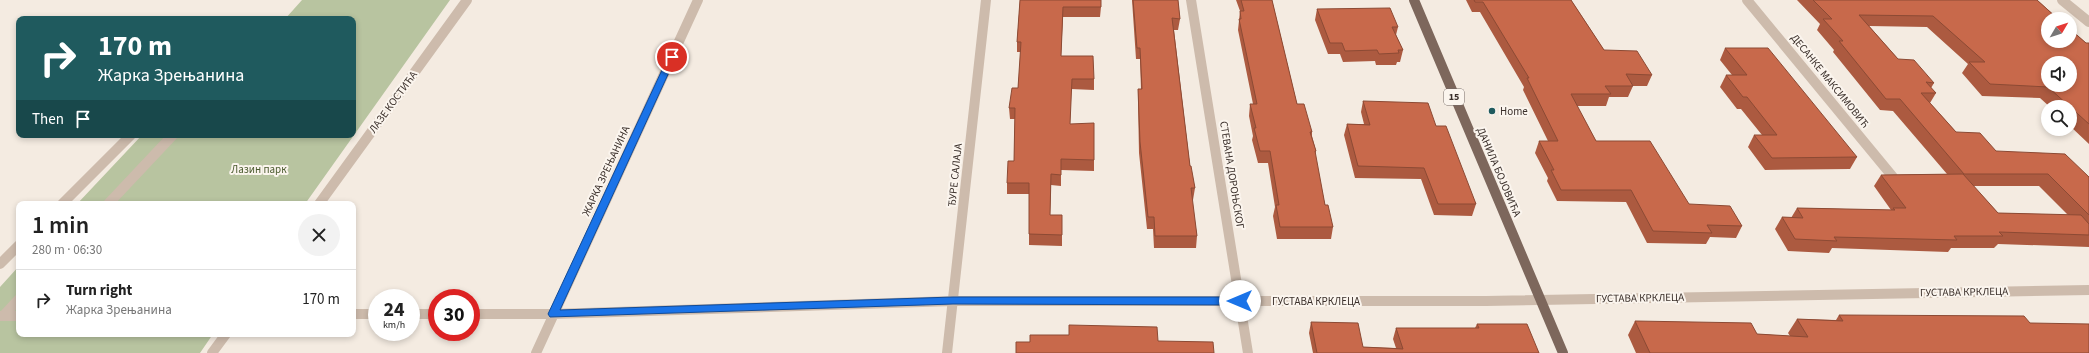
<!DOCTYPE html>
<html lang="en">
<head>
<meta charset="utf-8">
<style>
  :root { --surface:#fff; --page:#f2f2f2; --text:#222; --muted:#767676; --line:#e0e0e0 }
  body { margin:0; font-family:"Source Sans 3",sans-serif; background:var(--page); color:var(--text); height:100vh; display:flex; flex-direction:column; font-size:15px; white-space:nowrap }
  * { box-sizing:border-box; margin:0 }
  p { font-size:13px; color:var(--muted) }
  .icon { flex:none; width:22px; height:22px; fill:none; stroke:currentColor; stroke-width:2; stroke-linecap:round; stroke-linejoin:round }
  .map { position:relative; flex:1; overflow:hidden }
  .details { position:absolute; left:16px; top:201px; width:340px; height:136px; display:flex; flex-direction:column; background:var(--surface); border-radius:8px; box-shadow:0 2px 6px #0003 }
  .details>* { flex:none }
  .hud { position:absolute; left:16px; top:16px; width:340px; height:122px; border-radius:8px; box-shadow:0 2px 6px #0003; background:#1f5a5e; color:#fff; overflow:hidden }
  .needle { width:26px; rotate:51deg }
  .buttons { position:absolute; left:2041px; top:12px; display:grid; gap:8px }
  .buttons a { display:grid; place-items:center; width:36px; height:36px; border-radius:50%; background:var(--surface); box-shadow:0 2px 6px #0003; font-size:20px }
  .speed { position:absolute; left:368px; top:289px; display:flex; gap:8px; font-size:20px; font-weight:700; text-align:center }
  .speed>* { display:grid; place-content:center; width:52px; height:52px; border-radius:50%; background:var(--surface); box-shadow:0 2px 6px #0003; line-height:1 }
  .speed small { font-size:10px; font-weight:400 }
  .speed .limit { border:6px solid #d22; background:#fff; color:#111 }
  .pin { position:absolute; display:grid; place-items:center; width:34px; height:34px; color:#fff; margin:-17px; border:2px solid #fff; border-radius:50%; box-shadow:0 1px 4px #0007 }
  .me { position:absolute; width:44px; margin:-22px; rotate:270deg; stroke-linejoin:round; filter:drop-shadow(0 0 3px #0008) }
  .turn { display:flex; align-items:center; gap:14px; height:84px; padding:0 16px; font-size:18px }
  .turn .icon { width:52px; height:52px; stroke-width:2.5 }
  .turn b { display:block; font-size:28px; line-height:34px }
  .then { display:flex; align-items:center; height:38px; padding:0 16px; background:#0003; gap:8px; font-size:15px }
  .round { display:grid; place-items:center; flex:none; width:42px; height:42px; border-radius:21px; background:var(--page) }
  .headline { display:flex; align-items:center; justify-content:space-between; height:68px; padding:0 16px }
  h1 { font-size:24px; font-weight:600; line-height:30px }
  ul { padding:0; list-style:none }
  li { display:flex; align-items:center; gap:12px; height:60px; padding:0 16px; border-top:1px solid var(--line) }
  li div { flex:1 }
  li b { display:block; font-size:15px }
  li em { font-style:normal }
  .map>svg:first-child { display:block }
  .green { fill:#b8c4a0 }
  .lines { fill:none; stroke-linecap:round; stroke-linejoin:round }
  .lane { stroke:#cdbbac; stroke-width:10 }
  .street { stroke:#cdbbac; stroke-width:10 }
  .primary { stroke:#7d675c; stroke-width:10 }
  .wall { fill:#ac5a40; fill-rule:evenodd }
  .building { fill:#c8694b; stroke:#8c4a34; fill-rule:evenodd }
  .route { fill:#1a73e8; stroke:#114b97 }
  .poi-dot { fill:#1f5a5e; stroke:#fbf5ee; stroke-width:1.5 }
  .labels { text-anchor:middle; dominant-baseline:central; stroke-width:4; stroke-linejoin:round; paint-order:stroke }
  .shield { fill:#fbf5ee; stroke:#756b66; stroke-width:1 }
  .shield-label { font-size:10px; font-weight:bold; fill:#3b302b }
  .street-label { font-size:11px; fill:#3b302b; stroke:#fbf5ee }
  .poi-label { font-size:11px; fill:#3b302b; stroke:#fbf5ee; text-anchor:start }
  .park-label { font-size:11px; fill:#4a5a2e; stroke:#fbf5ee }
</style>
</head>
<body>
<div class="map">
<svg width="2089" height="353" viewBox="0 0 2089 353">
  <rect width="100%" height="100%" fill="#f4ebe1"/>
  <!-- green -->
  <path class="green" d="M302,0H450L305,204H77L142,135H353V19H285Z
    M19,266V334H213L200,353H0V287Z"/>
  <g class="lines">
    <!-- lane -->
    <path class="lane" d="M62,204L131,135
      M108,204L173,135
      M0,264L19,245
      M0,316H3L19,299"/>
    <!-- street -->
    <path class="street" d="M1191,0L1248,353
      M1747,0L1893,177
      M2062,0L2089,22
      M319,204L467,0
      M353,314H377
      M411,314H437
      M471,314H553L953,301H1486L2089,290
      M3,316H19
      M212,353L226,334
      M536,353L698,0
      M947,353L986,0"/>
    <!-- primary -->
    <path class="primary" d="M1414,0L1563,353"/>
  </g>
  <!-- wall -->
  <path class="wall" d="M1020,0L1101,7L1100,17H1063L1061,56L1094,79V90L1071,89L1070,124L1094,160V171L1061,170V186L1051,185L1050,215H1062V246L1029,245V194H1007V183L1014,161L1015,119H1010L1009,108L1018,88L1021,52H1017V42Z
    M1132,0H1178L1180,19L1178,30H1174L1190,166L1195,188L1193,200H1192L1197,236L1196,248H1154L1153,229H1147L1139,153L1138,101V89H1141L1140,59H1136Z
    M1236,0H1272L1297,104L1312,132V136L1316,151L1315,155L1325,205L1333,227L1331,239H1277L1273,216L1275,207L1268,163H1258L1252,140L1253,136L1249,116L1250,104H1253L1238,30L1240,11Z
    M1466,0H1571L1604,50L1652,75L1647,86H1633L1628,97H1609L1606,106H1577L1596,141L1689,204L1742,226L1736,238L1710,237L1706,244L1647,243L1626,202L1557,201L1547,181L1548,178L1535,153L1539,141H1548L1523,90L1524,87L1480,12H1472Z
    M1797,0H2037L2086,43H2089V144L2070,126V107H2050L2040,98L1982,96L1962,73L1968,64L1927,27L1869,26L1898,59L1934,83L1931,88L1936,93L1930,103L1956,132L1996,151L2089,177V247L1998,244L1994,248H1951L1948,252L1832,248L1829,253L1788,251L1775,229L1782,217L1791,218L1797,208L1891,210L1874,186L1881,175L1947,174L1893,111L1880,110L1833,52L1834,50L1817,30L1820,24ZM1973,186H2039L2068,215L1998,213Z
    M1317,9L1398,27L1396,35L1403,50L1400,62H1397L1396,65H1376L1375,61L1343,62L1340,54H1328L1315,20Z
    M1725,48L1857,157L1850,169L1765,170L1748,147L1754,135H1762L1741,109H1737L1720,87L1726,75H1732L1720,60Z
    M1363,101L1436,126L1476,204L1472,216L1434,215L1421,179L1355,178L1344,135L1347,124H1364L1361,112Z
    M1839,315L2030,323L2089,353H1636L1628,335L1635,321L1757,334L1790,336L1788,333L1797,319L1836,320Z
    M1311,322L1363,347L1396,348L1393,339L1396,328H1475L1477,324L1539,353H1313L1309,333Z"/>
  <!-- building -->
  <path class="building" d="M1020,0H1101V7H1063L1061,56H1093L1094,79H1072L1070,124L1094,123V160L1061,159V175L1051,174L1050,215H1062V235L1029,234V183H1007L1008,161H1014L1015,108H1009L1012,88H1018L1021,42H1017Z
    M1133,0H1178L1180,19L1172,18L1190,166H1191L1195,188H1191L1197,236H1155L1154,217H1148L1140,142L1138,89H1142L1140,48H1137Z
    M1241,0H1272L1297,104H1304L1312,132H1310L1316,151H1315L1325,205H1328L1333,227H1280L1276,205H1279L1270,151H1260L1254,128H1256L1250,104H1257L1239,19H1241L1240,11H1244Z
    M1474,0H1571L1604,50L1637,51L1652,75L1626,74L1633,86H1605L1611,94H1571L1596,141H1650L1689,204L1730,206L1742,226L1707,225L1712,233L1653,231L1631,190H1561L1551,170H1554L1539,141H1558L1527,78H1529L1483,2H1475Z
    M1813,0H2037L2058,19H2048V41H2070V29L2086,43H2089V124L2048,87L1990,84L1969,62H1985L1933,16L1859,15L1898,59L1914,60L1934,83L1926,82L1936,93H1921L1956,132L1980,133L1996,151L2065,154L2089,177V215L2048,174H1964L1900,99H1886L1839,41H1843L1823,19H1832ZM2048,63H2070V85H2048Z
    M1390,8L1398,27H1392L1403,50H1398L1399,53L1379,54L1377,50L1345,51L1342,43H1330L1317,9Z
    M1725,48H1768L1857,157L1772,158L1754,135H1777L1747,97H1743L1726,75H1747Z
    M1363,101L1428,103L1436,126H1446L1476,204H1438L1424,168L1358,166L1347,124L1370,125Z
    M1963,174L1998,213L2081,215L2089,224V235L1999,232L2003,236H1954L1957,240L1834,237L1837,241L1795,239L1782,217L1803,218L1797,208L1895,210L1893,208H1906L1881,175Z
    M1839,315L2024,316L2030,323L2089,324V353H1650L1635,321L1751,323L1757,334L1808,337L1797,319L1843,321Z
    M1311,322L1358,323L1363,347L1403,349L1396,328H1479L1477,324H1527L1539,353H1317Z
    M1069,325L1157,327L1158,341L1213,342L1214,353H1016V342H1030V335H1069Z"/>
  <!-- route -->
  <path class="route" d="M669,55L676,57L560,310L953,297H1240L1245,301L1240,305L953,304L550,317L548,314Z"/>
  <!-- markers -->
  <circle class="poi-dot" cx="1492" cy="111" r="4"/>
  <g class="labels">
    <!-- shield labels -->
    <rect class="shield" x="1444" y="89" width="20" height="16" rx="3"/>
    <g class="shield-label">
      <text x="1454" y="97">15</text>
    </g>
    <!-- street labels -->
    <g class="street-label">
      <text transform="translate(1830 81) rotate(51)">ДЕСАНКЕ МАКСИМОВИЋ</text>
      <text transform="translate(393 102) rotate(-54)">ЛАЗЕ КОСТИЋА</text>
      <text transform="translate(606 171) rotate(-65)">ЖАРКА ЗРЕЊАНИНА</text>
      <text transform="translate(1499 172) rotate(67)">ДАНИЛА БОЈОВИЋА</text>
      <text transform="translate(955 175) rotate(-84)">ЂУРЕ САЛАЈА</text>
      <text transform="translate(1232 175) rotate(81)">СТЕВАНА ДОРОЊСКОГ</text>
      <text transform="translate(1964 292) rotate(-1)">ГУСТАВА КРКЛЕЦА</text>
      <text transform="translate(1640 298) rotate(-1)">ГУСТАВА КРКЛЕЦА</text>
      <text x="1316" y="301">ГУСТАВА КРКЛЕЦА</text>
    </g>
    <!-- poi labels -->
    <g class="poi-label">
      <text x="1500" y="111">Home</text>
    </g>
    <!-- park labels -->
    <g class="park-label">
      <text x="259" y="169">Лазин парк</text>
    </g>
  </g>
</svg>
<div class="buttons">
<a><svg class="needle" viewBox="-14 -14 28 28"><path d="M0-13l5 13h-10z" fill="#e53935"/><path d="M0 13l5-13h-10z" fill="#767676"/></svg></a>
<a><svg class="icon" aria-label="sound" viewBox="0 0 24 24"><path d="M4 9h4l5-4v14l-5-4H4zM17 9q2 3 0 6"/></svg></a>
<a><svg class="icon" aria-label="search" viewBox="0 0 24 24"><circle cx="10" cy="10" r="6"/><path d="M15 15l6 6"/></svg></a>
</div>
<div class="speed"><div>24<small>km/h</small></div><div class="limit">30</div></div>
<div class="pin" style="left:672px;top:57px;background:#d93025"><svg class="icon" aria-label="arrive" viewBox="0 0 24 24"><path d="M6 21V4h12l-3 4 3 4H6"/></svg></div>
<svg class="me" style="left:1240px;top:301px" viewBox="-20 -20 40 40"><circle r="19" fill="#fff"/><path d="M0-13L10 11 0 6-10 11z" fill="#1a73e8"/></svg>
<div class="hud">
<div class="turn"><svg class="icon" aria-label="right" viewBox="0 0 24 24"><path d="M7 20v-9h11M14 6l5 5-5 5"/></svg><div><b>170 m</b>Жарка Зрењанина</div></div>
<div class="then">Then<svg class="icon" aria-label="arrive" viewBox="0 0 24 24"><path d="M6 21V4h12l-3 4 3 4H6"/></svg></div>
</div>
<section class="details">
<div class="headline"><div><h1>1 min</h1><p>280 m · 06:30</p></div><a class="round"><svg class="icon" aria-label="close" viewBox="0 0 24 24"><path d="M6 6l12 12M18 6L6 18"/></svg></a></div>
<ul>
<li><svg class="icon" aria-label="right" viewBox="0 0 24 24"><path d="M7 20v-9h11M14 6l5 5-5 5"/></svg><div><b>Turn right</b><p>Жарка Зрењанина</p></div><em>170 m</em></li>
</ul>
</section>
</div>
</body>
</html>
